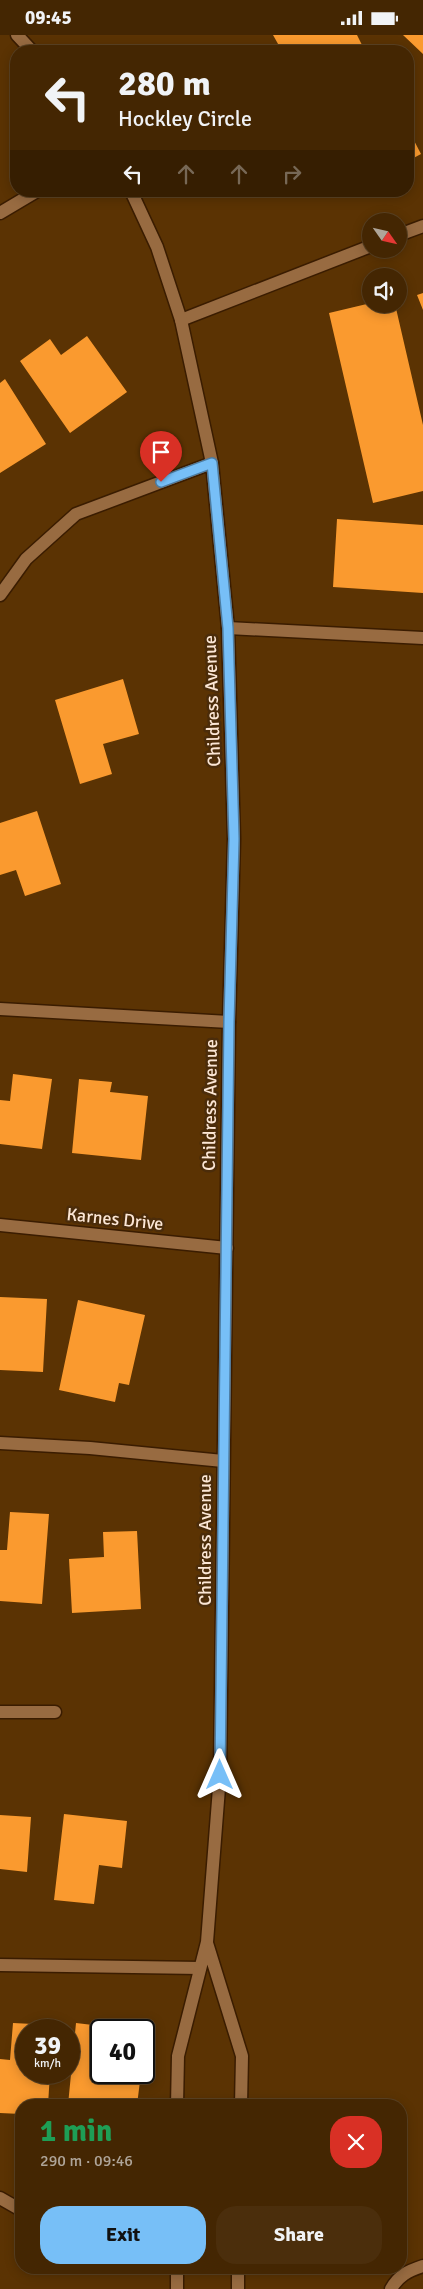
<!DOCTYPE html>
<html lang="en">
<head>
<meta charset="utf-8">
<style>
  :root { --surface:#442602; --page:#4b2e0c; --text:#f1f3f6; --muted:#afa599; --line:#5c4324; --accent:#77bff7 }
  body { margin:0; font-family:Signika,sans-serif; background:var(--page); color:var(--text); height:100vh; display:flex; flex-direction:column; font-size:19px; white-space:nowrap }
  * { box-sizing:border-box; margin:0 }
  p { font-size:16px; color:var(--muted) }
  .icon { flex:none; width:28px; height:28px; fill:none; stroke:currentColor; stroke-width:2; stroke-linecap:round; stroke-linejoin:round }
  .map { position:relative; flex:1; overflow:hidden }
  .details { position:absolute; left:15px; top:2064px; width:392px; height:175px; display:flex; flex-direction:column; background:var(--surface); border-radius:20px; box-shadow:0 2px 12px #0003,0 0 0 1px var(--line) }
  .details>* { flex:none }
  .hud { position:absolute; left:10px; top:10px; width:404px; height:152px; border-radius:20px; box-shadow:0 2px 12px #0003,0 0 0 1px var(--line); background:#442602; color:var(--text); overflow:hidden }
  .needle { width:32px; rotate:124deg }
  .tools { position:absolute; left:362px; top:178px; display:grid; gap:10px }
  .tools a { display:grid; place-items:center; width:45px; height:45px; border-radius:50%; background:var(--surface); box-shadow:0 2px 12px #0003,0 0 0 1px var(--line); font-size:25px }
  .speed { position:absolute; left:15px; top:1984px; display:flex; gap:10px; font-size:25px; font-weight:700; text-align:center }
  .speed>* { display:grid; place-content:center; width:65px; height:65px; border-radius:50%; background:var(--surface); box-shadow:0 2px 12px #0003,0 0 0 1px var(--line); line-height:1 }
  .speed small { font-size:12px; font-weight:400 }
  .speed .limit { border:2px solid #111; border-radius:8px; background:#fff; color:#111 }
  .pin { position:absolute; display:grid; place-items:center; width:42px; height:42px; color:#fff; margin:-51px -21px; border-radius:50% 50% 50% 0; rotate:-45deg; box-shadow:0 0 5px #0007 }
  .pin .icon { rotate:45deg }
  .me { position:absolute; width:55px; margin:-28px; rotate:0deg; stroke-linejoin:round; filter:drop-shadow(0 0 4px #0008) }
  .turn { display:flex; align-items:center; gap:18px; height:105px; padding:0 25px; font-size:22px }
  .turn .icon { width:65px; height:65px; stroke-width:2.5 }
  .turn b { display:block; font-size:35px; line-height:42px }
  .lanes { display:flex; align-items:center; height:48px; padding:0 25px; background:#0003; justify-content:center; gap:25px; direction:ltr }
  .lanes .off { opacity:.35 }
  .round { display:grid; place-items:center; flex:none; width:52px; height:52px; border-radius:20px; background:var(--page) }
  .head { display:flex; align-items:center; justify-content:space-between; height:85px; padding:0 25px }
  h1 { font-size:30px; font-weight:800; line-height:38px; color:#1e9e55 }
  .button { display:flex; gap:10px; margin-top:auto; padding:10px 25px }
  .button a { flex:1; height:58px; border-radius:20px; background:var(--accent); color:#111; font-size:20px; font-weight:800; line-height:58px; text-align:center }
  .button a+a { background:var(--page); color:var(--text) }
  .status { display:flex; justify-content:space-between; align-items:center; height:35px; padding:0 25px; background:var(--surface); direction:ltr }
  .status svg { height:14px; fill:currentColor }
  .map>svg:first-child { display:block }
  .building { fill:#fa9a2f }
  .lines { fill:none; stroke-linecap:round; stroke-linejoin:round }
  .service-casing { stroke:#3a1c00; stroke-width:15 }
  .minor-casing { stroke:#3a1c00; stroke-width:15 }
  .tertiary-casing { stroke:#3a1c00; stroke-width:15 }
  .service { stroke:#986b41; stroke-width:12 }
  .minor { stroke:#986b41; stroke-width:12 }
  .tertiary { stroke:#986b41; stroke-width:12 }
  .route-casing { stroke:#4d7ca1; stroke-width:12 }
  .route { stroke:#77bff7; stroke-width:9 }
  .labels { text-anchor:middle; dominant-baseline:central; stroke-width:5; stroke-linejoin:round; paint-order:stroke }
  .street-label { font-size:18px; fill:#fce7d6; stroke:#4b2c0a }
</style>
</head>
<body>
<div class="status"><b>09:45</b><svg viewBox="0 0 49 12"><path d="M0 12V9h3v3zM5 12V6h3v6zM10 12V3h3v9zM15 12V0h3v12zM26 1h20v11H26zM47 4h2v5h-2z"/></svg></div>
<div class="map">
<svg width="423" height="2254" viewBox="0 0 423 2254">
  <rect width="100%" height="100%" fill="#5b3303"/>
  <!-- building -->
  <path class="building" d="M273,0H357L365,16H282Z
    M403,0H423V19Z
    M408,94L421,119L408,126Z
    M423,258V275L417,260Z
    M371,268L395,269L423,390V456L373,468L329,278Z
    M87,301L127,357L70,398L20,326L50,304L61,320Z
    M5,344L46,409L0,438V348Z
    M337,484L423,490V558L333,552Z
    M123,644L139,699L103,709L112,739L80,749L55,665Z
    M37,776L61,849L25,861L16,835L0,840V788Z
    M13,1039L52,1044L42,1114L0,1109V1065L10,1066Z
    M79,1044L112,1047L110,1057L148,1061L141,1125L72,1118Z
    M0,1262L47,1264L43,1337L0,1335Z
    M78,1265L145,1280L129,1350L119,1348L115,1367L59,1355Z
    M10,1477L49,1479L42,1569L0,1566V1515H7Z
    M137,1496L141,1574L72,1578L69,1524L104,1522L103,1497Z
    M64,1779L127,1786L122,1833L99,1830L94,1869L54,1865Z
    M0,1780L31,1782L27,1837L0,1834Z
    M13,1988L53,1990L52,1995H26V2038H50L48,2070H21V2079L0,2078V2024L10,2025Z
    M76,1988L127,1994L101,1995V2038H141L137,2070H68Z"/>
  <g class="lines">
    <!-- service casing -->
    <g class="service-casing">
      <path id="service" d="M0,178L37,156
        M399,200L423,191
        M181,285L371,211
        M228,593L423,603
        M0,974L229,987
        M0,1408L90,1413L223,1426
        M0,1930L200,1933
        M391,2254C399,2240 408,2236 423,2231"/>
    </g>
    <!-- minor casing -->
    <g class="minor-casing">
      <path id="minor" d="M0,560L26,524L76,479L212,428
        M0,1190L227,1213
        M0,1677H55
        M0,2163L21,2175"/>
    </g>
    <!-- tertiary casing -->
    <g class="tertiary-casing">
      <path id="tertiary" d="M17,0L32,16
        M131,156L157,212L181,285L212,428L228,593L234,804L229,987L220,1740L207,1907L178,2021L177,2070
        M207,1908L242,2021L241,2070
        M177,2254V2232
        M238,2254V2232"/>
    </g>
    <!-- service -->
    <use href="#service" class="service"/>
    <!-- minor -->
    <use href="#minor" class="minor"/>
    <!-- tertiary -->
    <use href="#tertiary" class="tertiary"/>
  </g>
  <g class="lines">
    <!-- route casing -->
    <g class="route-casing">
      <path id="route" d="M161,447L212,428L228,593L234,804L229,987L220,1740"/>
    </g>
    <!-- route -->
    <use href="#route" class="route"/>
  </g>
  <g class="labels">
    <!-- street labels -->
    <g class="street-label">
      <text transform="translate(212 666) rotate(-92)">Childress Avenue</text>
      <text transform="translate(210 1070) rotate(-89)">Childress Avenue</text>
      <text transform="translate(115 1184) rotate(6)">Karnes Drive</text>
      <text transform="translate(205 1505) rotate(-90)">Childress Avenue</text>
    </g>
  </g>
</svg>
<div class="tools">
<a><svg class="needle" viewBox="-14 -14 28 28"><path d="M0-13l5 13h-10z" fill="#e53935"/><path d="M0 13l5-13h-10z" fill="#afa599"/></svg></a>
<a><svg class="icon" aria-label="sound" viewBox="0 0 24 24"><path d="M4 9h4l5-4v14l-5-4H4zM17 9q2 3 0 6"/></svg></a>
</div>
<div class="speed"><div>39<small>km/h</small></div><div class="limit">40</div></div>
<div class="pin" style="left:161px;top:447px;background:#d93025"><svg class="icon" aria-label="arrive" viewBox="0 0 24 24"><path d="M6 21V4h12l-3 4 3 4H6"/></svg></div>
<svg class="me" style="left:220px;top:1740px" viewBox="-20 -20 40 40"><path d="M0-17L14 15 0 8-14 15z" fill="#77bff7" stroke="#fff" stroke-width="4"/></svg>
<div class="hud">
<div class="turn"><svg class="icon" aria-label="left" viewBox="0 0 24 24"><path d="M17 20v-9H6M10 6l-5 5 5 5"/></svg><div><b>280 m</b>Hockley Circle</div></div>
<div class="lanes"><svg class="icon" aria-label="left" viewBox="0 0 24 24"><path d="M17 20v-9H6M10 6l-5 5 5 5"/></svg><svg class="icon off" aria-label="ahead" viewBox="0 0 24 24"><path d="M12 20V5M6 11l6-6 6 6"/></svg><svg class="icon off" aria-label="ahead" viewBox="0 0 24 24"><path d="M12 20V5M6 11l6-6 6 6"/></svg><svg class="icon off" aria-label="right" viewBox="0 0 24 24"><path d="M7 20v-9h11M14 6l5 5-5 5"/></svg></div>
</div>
<section class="details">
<div class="head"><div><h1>1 min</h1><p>290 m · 09:46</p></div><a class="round" style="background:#d93025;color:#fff"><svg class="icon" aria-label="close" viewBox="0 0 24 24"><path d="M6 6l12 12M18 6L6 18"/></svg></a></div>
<div class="button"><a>Exit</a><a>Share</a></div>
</section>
</div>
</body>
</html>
